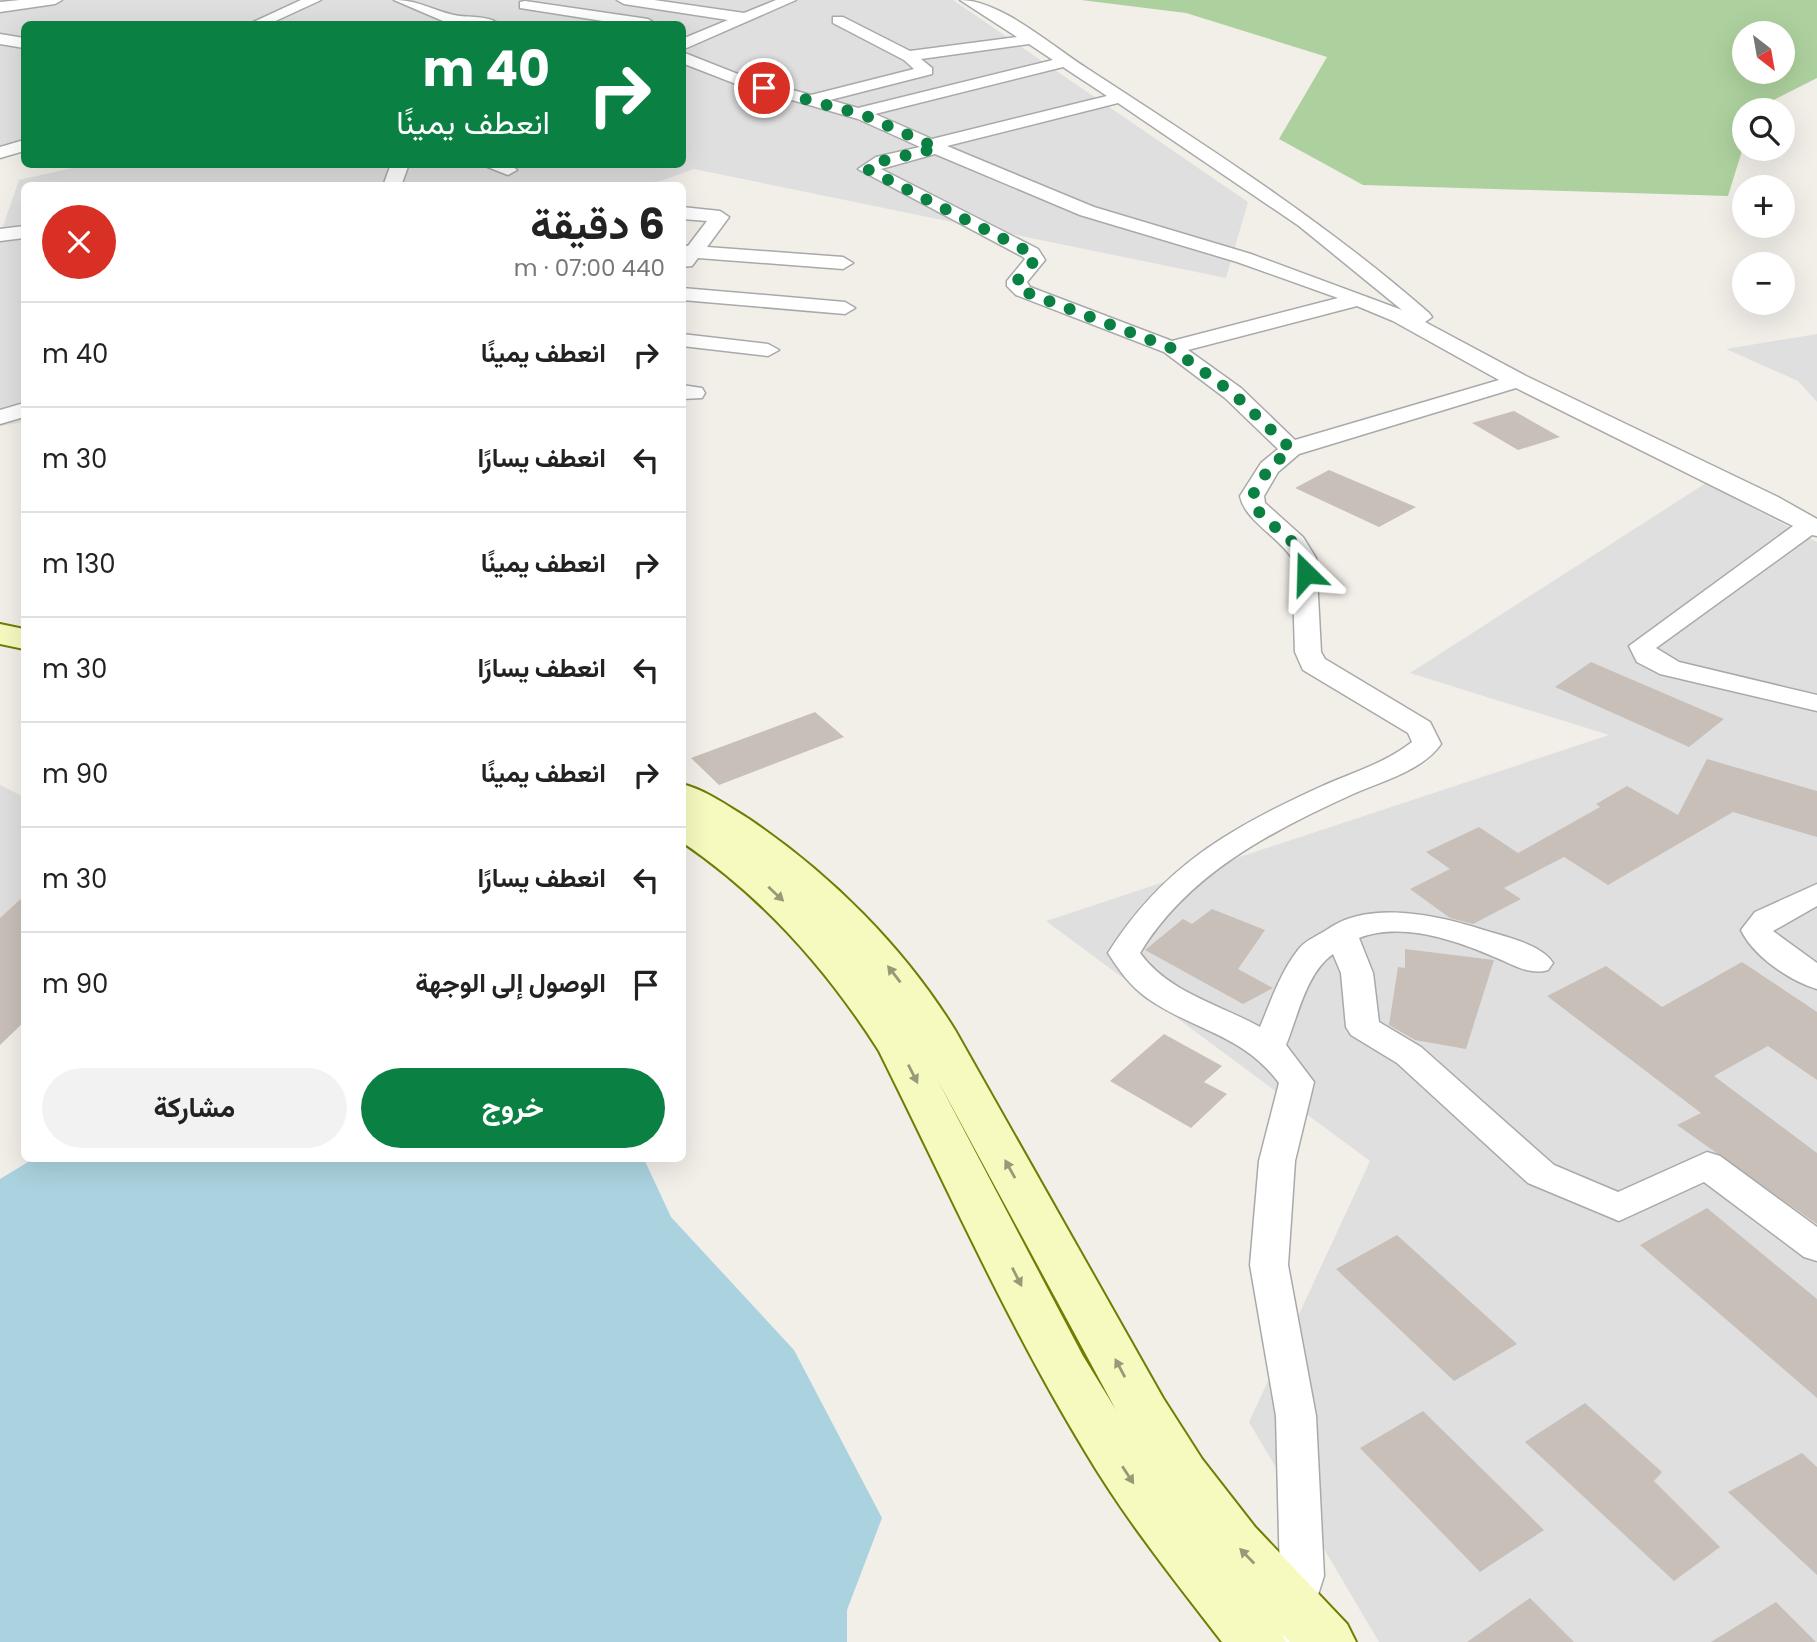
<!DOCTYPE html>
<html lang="ar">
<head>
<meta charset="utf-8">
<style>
  :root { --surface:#fff; --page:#f2f2f2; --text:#222; --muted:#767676; --line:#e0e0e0; --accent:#0b8043 }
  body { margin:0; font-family:Poppins,Vazirmatn,sans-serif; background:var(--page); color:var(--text); direction:rtl; height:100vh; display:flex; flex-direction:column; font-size:26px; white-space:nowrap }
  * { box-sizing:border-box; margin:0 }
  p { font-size:23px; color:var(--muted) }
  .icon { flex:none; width:38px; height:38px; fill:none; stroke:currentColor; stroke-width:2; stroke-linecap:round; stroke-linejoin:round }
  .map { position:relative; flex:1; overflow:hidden; direction:ltr }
  .drawer { position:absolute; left:21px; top:182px; width:665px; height:980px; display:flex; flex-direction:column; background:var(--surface); border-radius:10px; box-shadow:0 7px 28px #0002; direction:rtl }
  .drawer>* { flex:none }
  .guide { position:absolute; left:21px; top:21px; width:665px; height:147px; border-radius:10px; box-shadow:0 7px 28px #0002; direction:rtl; background:#0b8043; color:#fff; overflow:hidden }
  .needle { width:46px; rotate:149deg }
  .tools { position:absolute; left:1732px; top:21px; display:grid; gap:14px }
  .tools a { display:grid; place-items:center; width:63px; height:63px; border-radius:50%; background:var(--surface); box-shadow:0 7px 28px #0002; font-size:35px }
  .pin { position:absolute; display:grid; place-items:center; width:60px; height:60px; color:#fff; margin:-30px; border:4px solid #fff; border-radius:50%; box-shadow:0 2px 7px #0007 }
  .me { position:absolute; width:77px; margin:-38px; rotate:338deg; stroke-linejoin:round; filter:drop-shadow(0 0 5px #0008) }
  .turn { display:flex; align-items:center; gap:24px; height:147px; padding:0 21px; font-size:32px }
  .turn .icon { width:91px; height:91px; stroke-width:2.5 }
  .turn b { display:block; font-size:49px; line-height:60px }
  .round { display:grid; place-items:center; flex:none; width:74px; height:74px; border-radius:37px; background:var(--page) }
  .headline { display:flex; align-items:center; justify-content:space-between; height:119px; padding:0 21px }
  h1 { font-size:42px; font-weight:700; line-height:52px }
  .primary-button { display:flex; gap:14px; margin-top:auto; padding:14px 21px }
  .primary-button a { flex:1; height:80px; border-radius:42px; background:var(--accent); color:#fff; font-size:28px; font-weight:700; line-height:80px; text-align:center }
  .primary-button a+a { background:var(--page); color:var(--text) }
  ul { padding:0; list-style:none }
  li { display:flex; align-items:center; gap:21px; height:105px; padding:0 21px; border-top:2px solid var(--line) }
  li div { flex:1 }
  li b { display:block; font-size:26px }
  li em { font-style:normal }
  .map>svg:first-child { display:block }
  .residential { fill:#e0dfdf }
  .forest { fill:#add19e; fill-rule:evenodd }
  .water { fill:#aad3df }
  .building { fill:#c7bfb8 }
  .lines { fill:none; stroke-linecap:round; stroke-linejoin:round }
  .minor-casing { stroke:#a9a9a9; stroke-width:3 }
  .secondary-casing { stroke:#707d05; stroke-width:4 }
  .minor { fill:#fff; fill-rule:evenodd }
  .secondary { fill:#f7fabf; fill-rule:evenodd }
  .oneway { fill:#979978 }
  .route { stroke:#0b8043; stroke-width:12; stroke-dasharray:0 21.6 }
</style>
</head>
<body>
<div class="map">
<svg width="1817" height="1642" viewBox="0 0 1817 1642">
  <rect width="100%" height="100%" fill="#f2efe9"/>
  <!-- residential -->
  <path class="residential" d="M0,0H953L1248,202L1226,278L694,169L647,186H24V422L0,426V235L19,180L90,164H682V24H24V151L0,159Z
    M1817,334V402L1798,381L1726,349Z
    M1706,483L1817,542V1642H1379L1249,1422L1370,1161L1046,921L1609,735L1410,673Z
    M0,785L24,797V954L0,963Z"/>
  <!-- forest -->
  <path class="forest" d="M1081,0H1817V78L1754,110H1745V141L1728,196L1363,185L1279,139L1327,57L1186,13ZM1745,33H1783V72H1745Z"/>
  <!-- water -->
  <path class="water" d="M33,1159H644L671,1217L794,1350L882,1518L847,1610V1642H0V1179Z"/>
  <!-- building -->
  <path class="building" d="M1514,411L1560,437L1518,450L1472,423Z
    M1329,470L1416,507L1379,527L1295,488Z
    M1591,662L1724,719L1689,747L1555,687Z
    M815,712L844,737L719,785L691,758Z
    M1707,759L1817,791V837L1733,812L1608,885L1564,857L1504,888L1521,899L1473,924L1450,918L1410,889L1450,869L1426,852L1479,827L1518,853L1600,807L1596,804L1627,786L1678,815Z
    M24,896V1022L0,1045V918Z
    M1212,909L1265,930L1238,969L1273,988L1243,1004L1145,950L1183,919L1192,924Z
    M1405,949L1494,960L1466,1049L1415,1040L1389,1025L1398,967L1405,968Z
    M1742,962L1817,1012V1080L1768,1046L1714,1076L1817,1153V1224L1677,1125L1701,1113L1547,996L1606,966L1662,1007Z
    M1164,1034L1222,1066L1204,1082L1227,1094L1191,1128L1110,1081Z
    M1707,1208L1817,1299V1398L1640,1245Z
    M1397,1235L1517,1344L1454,1381L1336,1269Z
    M1585,1403L1662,1472L1654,1481L1720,1547L1674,1581L1525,1442Z
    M1423,1411L1544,1530L1480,1572L1360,1448Z
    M1802,1453L1817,1467V1575L1728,1492Z
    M1530,1598L1574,1642H1467Z
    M1776,1602L1816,1642H1711Z"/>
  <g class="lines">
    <!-- minor casing -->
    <g class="minor-casing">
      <path id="minor" d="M20,0H62L55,4L0,12V2Z
        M301,0H321L269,24H249Z
        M394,0C419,0 431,10 454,15C468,18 488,15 499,24H450Z
        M617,0H654L744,13L776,0H796L682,50V39L728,20L624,4Z
        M960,0C1001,0 1053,47 1088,69C1206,146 1323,220 1429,313L1432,317L1425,322L1526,376L1778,497L1817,519V536L1812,535L1656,648L1679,662L1817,695V711L1660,674L1637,662L1629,646L1793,526L1516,388L1299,454L1278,472L1264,496L1265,503L1303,537L1316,558L1321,652L1325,659L1430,722L1441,744C1422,771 1382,781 1353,794C1271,831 1188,874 1140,953C1169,993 1219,1004 1260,1027C1271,1001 1280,973 1298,950C1305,940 1318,936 1328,929C1370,899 1442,916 1487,931C1507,937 1542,945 1553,963L1548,970C1528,976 1511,963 1492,956C1452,939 1401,922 1359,938L1373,973L1379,1022L1421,1047L1554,1165L1618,1192L1707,1152L1720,1156L1817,1227V1261L1804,1257L1704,1182L1619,1221L1528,1183L1397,1063L1351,1035L1346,1027L1341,973L1333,954C1306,973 1298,1016 1286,1045L1314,1082L1295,1161L1288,1265L1316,1416L1324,1576L1315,1604L1294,1642H1248L1273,1597L1280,1576L1276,1416L1250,1265L1259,1161L1279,1083C1243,1034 1194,1031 1147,998C1130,986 1119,970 1108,953C1162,867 1230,828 1320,787C1351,773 1386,763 1412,742L1408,733L1303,670L1295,652L1292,558C1278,536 1245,521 1240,496L1261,463L1278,449L1225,398L1164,352L1016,295L1007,286V281L1025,259L1023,257L858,169L876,157L920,147L858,119L736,84L682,63V52L748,78L811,95L914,69L904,60L833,23V17H843L910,51L1017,37ZM1029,44L1053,60L858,108L830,100L932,74V68L921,59ZM1063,67L1107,96L932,139L875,114ZM1118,103L1299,226L1402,310L1251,254L1094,207L947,146ZM935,154L1080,215L1237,262L1338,298L1172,341L1030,287L1027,282L1045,260L1038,249L881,169ZM1357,306L1393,321L1499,380L1295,440L1241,388L1188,350Z
        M525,1L648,19L656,24H622L520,8V2Z
        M0,34L24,38V48L0,44Z
        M24,140V151L0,158V147Z
        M391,164H409L401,186H383Z
        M480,164H509L517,170L508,175Z
        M682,207L720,211L729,217L707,247L843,257L853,263L843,269L698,258L692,266L682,267V245L688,246L707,221L682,219Z
        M24,226V238L0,241V229Z
        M682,288L845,302L855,308L845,314L682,300Z
        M682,334L768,344L779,350L768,356L682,346Z
        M682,385L702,388L705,393L702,398L682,399Z
        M24,403V417L0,424V410Z
        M1817,884V906L1773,931L1817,963V989C1790,981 1753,956 1741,930L1755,912Z"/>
    </g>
    <!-- secondary casing -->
    <g class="secondary-casing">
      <path id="secondary" d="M0,624L24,629V649L0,644Z
        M682,784C706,790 728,806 749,819C830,874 903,946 955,1030L1163,1398L1202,1459L1255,1527L1347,1624L1356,1642H1290L1282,1634L1286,1642H1222C1174,1580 1126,1520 1086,1453C1008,1325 946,1185 879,1051C827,969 763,897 682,842V812L686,813L682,811ZM937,1079L1116,1410L1083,1356Z"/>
    </g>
    <!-- minor -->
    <use href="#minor" class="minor"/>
    <!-- secondary -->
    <use href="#secondary" class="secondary"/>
  </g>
  <!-- one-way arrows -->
  <defs><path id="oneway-solid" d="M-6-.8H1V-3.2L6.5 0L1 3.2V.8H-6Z" transform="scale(1.75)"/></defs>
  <g class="oneway">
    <use href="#oneway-solid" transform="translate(776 894) rotate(43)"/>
    <use href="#oneway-solid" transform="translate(894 974) rotate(-128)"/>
    <use href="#oneway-solid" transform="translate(913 1074) rotate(63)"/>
    <use href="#oneway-solid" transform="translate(1010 1169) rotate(-119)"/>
    <use href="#oneway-solid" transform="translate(1017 1277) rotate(63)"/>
    <use href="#oneway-solid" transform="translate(1120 1368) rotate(-118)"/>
    <use href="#oneway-solid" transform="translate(1128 1475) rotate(57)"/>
    <use href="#oneway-solid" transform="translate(1247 1556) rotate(-134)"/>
  </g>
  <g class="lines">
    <!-- route -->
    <path class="route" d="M764,88L864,115L937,148L882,161L867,169L1031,253L1035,260L1017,281V286L1023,291L1171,348L1233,393L1291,449L1269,468L1252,496C1258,529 1301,529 1306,573"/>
  </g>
</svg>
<div class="tools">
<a><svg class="needle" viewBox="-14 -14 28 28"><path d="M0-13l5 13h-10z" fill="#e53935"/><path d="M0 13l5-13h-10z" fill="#767676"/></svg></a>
<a><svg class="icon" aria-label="search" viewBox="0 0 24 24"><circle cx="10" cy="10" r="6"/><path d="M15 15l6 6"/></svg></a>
<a>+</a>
<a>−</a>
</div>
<div class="pin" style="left:764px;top:88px;background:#d93025"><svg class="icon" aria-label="arrive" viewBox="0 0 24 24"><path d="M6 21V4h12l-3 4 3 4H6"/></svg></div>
<svg class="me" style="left:1306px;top:573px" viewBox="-20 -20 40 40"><path d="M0-17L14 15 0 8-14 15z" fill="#0b8043" stroke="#fff" stroke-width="4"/></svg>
<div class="guide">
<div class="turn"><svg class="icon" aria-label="right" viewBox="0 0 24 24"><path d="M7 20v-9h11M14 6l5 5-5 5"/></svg><div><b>40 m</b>انعطف يمينًا</div></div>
</div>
<section class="drawer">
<div class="headline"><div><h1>6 دقيقة</h1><p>440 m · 07:00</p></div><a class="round" style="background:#d93025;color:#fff"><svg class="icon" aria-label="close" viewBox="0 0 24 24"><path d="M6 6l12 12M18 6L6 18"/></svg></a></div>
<ul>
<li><svg class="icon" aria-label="right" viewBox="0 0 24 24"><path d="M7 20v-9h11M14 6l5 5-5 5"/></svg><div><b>انعطف يمينًا</b></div><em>40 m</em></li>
<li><svg class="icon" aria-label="left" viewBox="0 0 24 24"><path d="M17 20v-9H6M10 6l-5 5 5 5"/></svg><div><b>انعطف يسارًا</b></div><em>30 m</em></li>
<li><svg class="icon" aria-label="right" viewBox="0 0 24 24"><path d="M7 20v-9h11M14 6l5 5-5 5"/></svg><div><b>انعطف يمينًا</b></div><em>130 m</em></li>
<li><svg class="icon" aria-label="left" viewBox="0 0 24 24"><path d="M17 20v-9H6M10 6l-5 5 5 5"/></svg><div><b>انعطف يسارًا</b></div><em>30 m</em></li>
<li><svg class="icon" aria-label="right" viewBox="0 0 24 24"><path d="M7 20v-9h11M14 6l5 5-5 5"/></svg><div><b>انعطف يمينًا</b></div><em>90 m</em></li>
<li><svg class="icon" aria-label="left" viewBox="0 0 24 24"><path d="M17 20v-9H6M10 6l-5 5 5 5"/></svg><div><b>انعطف يسارًا</b></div><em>30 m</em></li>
<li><svg class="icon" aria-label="arrive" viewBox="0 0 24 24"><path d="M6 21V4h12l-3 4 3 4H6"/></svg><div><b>الوصول إلى الوجهة</b></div><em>90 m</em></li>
</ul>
<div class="primary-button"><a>خروج</a><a>مشاركة</a></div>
</section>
</div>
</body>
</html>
